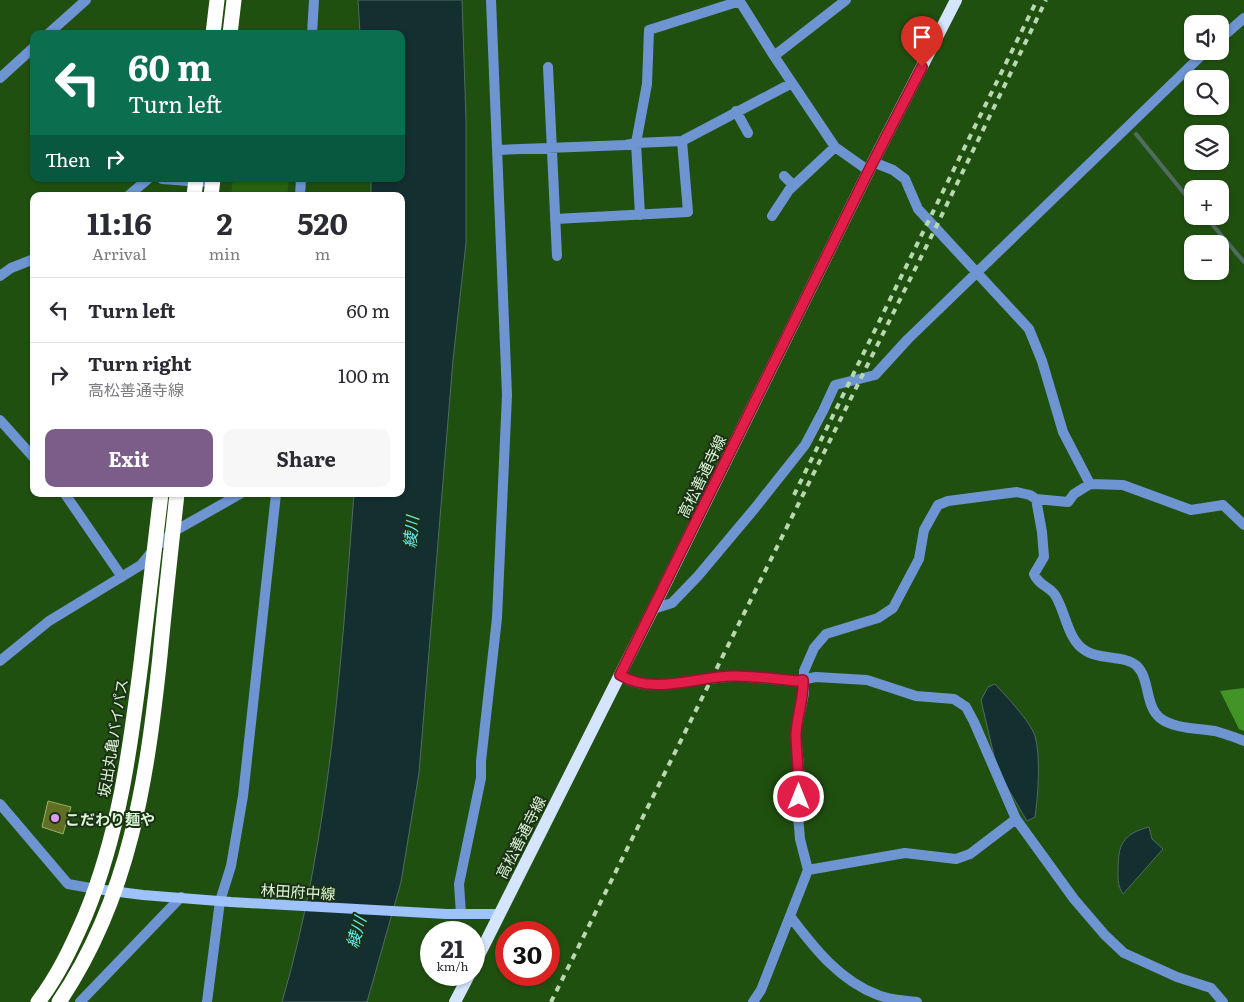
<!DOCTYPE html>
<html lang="en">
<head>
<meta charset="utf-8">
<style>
  :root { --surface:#fff; --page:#f7f7f7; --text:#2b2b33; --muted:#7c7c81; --line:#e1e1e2; --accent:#7c5c88 }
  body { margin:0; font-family:Literata,"Noto Sans JP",serif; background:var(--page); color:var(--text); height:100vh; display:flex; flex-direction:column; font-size:19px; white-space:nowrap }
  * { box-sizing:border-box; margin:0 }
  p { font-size:16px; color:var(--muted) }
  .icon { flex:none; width:28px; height:28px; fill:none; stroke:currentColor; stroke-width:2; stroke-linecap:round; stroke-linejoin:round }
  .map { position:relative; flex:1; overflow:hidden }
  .sheet { position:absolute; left:30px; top:192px; width:375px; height:305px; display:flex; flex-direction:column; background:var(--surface); border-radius:10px; box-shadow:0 1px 4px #0004 }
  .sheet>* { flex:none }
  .hud { position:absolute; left:30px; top:30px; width:375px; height:152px; border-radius:10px; box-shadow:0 1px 4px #0004; background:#0b6e4f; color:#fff; overflow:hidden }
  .buttons { position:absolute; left:1184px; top:15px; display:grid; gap:10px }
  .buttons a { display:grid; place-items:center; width:45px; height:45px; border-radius:10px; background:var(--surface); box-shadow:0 1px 4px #0004; font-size:25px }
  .speed { position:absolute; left:420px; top:921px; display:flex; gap:10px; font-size:25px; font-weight:700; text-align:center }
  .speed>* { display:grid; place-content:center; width:65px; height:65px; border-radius:50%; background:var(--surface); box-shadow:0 1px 4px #0004; line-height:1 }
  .speed small { font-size:12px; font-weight:400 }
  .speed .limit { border:8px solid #d22; background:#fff; color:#111 }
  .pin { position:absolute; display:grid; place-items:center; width:42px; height:42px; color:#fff; margin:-51px -21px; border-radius:50% 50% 50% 0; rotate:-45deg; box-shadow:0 0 5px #0007 }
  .pin .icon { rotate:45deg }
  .me { position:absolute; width:55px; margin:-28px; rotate:0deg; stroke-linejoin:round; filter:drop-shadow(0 0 4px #0008) }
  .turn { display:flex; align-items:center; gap:18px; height:105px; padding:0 15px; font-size:22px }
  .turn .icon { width:65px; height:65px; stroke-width:2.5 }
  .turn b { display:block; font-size:35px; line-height:42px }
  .then { display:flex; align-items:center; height:48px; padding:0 15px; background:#0003; gap:10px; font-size:19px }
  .eta { display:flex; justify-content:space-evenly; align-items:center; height:85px; text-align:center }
  .eta b { font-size:30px; font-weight:700; line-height:35px }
  .primary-button { display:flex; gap:10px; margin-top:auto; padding:10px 15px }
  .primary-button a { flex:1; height:58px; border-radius:10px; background:var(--accent); color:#fff; font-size:20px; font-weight:700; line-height:58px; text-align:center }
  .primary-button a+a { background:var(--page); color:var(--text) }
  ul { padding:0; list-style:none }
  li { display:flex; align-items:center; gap:15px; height:65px; padding:0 15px; border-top:1px solid var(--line) }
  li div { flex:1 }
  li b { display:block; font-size:19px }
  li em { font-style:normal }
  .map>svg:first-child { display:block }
  .green { fill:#276311 }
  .forest { fill:#439427 }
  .water { fill:#142f30; stroke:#506b62 }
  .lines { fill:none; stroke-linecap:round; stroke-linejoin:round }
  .stream { stroke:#506b62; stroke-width:4 }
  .building { fill:#616e25; stroke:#9dae5e }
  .street { stroke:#6e95d2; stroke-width:10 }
  .secondary { stroke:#9ec3fc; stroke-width:10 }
  .primary { stroke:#d5e5fe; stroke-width:12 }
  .highway { stroke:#fff; stroke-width:15 }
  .rail { stroke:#b8d8b0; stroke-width:4; stroke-dasharray:6 6; stroke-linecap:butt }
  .route-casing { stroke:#92132f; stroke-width:12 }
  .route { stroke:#e11d48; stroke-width:9 }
  .poi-dot { fill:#df98f1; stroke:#1b3015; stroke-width:2 }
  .labels { text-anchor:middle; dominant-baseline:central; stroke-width:4; stroke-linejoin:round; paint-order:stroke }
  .street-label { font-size:15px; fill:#ddf8d6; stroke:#1b3015 }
  .poi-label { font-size:15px; font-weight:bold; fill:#ddf8d6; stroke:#1b3015; text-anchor:start }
  .water-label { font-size:16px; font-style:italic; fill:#67ecf2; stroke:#1b3015 }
</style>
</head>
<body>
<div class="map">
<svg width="1244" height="1002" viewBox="0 0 1244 1002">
  <rect width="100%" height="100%" fill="#205010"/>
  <!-- green -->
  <path class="green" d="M233,179H289L287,196H231Z"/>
  <!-- forest -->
  <path class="forest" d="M1244,688V731L1239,729L1220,691Z"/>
  <!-- water -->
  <path class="water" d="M358,0H462L466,120V243L453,360L419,773L401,882L367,1002H282C330,837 341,664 354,494H401V196H371V179H401V34H360Z
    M995,684C1006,696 1030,721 1035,736C1041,756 1038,797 1035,817L1027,821L1004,782L994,756L981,700L988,687Z
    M1149,827L1152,839L1163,849L1123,894C1118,886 1118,881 1118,871C1118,845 1122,834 1149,827Z"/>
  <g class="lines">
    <!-- stream -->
    <path class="stream" d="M1136,134L1192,203
      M1205,216L1244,262"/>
  </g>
  <!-- building -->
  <path class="building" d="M48,801L71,807L63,834L42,827Z"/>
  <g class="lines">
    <!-- street -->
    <path class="street" d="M739,0L774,56L835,147L869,171
      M48,34L86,0
      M312,34L314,0
      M1220,39L1244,18
      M774,56L846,0
      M548,67L557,256
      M0,78L34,47
      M736,111L748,133
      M498,150L626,145L636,143L682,141L792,83
      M784,176L793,185
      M162,179L202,182
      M128,196L148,179
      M300,196L301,179
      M640,215L636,143L647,84L649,30L740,1
      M772,216L789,190L835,147
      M555,219L688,212L682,141
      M0,276L11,268L34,259
      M0,420L34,458
      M1090,484L1123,485L1191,510L1223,505L1244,525
      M65,494L122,577
      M1036,499L1042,532L1044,557L1034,574C1039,586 1049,586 1055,595C1066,612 1067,640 1086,651C1100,660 1125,655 1137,666C1150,679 1145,706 1160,718C1174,729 1198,728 1215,731C1225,734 1235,737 1244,741
      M653,609L672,603L698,576L755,508L805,445L823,411L835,385L875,375L908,339L1206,51
      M0,661L49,621L141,565L155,548L173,532L240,494
      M620,675L630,681L642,684L657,685L735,676L795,681L816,677L867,680L916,696L954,699L966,707L974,722L1016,819L1074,899L1104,934L1124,953L1177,977L1211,988L1223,1002
      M0,804L68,884L96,889
      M808,870L905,853L956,859L970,854L1016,819
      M461,914L459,884L481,778V761L497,618L507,395L491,0
      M790,916C814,948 840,981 878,995C890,1000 904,1000 917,1002
      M80,1002L181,897
      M207,1002L220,901L231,866L243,796L276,494
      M753,1002L761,990L808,870L800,839L798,815L800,779L796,732L804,693V671L814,648L826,634L878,618L893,608L919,559L924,530L938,505L948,501L1017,492L1030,495L1036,499L1068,502L1074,494L1090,484L1063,432L1042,361L1029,329L918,209L905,179L893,170L873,162"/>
    <!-- secondary -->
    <path class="secondary" d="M96,889L143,895L231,902L446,914H499"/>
    <!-- primary -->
    <path class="primary" d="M474,965L653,609L871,166L956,0
      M455,1002L469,975"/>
    <!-- highway -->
    <path class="highway" d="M213,34L217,0
      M230,34L234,0
      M194,196L196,179
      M211,196L213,179
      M38,1002C58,976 72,946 85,916C119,834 130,750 141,663C148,606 154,550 161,494
      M59,1002C130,897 147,779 160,656C165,602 171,548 177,494"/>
    <!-- rail -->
    <path class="rail" d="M794,495L1037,0
      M551,1002L936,227L1046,0"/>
  </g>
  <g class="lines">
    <!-- route casing -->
    <g class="route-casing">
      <path id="route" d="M799,797C800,776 796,755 796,734C797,715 804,698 803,680L796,681C775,679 754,676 734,676C697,676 654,696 620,675L869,170L922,67"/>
    </g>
    <!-- route -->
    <use href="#route" class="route"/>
  </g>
  <!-- markers -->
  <circle class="poi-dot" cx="55" cy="818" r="5"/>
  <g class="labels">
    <!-- street labels -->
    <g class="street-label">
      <text transform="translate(701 476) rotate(-64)">高松善通寺線</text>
      <text transform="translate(112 738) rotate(-81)">坂出丸亀バイパス</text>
      <text transform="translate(520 837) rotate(-63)">高松善通寺線</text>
      <text transform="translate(298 891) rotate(3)">林田府中線</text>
    </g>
    <!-- poi labels -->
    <g class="poi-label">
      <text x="65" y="818">こだわり麺や</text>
    </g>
    <!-- water labels -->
    <g class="water-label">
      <text transform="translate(410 532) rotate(-85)">綾川</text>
      <text transform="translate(355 932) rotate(-74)">綾川</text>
    </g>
  </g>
</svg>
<div class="buttons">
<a><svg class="icon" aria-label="sound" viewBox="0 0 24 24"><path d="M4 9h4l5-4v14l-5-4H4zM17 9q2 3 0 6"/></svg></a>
<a><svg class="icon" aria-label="search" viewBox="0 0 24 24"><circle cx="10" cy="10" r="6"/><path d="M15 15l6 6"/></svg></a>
<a><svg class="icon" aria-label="layers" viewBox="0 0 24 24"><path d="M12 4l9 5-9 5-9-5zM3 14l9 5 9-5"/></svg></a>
<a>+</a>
<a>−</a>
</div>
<div class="speed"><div>21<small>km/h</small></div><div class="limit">30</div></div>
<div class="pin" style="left:922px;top:67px;background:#d93025"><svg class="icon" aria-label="arrive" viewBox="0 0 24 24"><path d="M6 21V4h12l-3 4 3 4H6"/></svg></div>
<svg class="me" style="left:799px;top:797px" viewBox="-20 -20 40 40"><circle r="17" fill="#e11d48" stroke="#fff" stroke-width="3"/><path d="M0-11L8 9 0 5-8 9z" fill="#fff"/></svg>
<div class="hud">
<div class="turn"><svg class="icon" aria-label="left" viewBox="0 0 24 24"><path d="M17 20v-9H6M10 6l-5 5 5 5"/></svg><div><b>60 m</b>Turn left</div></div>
<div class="then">Then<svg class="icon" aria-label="right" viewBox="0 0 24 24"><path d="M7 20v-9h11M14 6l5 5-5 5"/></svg></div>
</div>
<section class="sheet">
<div class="eta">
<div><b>11:16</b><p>Arrival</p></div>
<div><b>2</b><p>min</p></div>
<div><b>520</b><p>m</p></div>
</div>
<ul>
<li><svg class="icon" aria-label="left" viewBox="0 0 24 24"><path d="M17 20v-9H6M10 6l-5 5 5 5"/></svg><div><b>Turn left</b></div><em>60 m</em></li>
<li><svg class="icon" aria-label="right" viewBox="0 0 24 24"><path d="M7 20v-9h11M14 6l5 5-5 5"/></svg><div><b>Turn right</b><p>高松善通寺線</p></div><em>100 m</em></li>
</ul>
<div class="primary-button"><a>Exit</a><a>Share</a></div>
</section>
</div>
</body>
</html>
